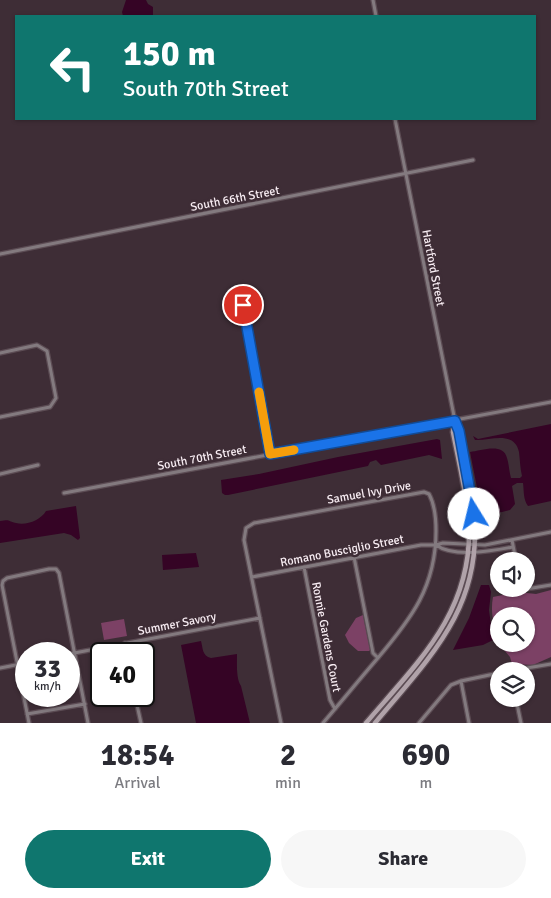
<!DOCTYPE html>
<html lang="en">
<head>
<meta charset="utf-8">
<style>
  :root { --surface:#fff; --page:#f7f7f7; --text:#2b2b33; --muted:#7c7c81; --accent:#0f766e }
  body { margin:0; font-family:Signika,sans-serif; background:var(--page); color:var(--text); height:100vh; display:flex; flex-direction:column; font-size:19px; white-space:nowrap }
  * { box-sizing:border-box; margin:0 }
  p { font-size:16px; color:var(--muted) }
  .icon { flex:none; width:28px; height:28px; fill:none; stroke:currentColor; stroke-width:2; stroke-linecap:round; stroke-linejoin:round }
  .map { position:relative; height:723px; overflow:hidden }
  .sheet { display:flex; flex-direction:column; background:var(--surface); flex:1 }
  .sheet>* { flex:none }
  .banner { position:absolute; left:15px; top:15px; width:521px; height:105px; border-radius:0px; box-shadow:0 1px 4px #0004; background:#0f766e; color:#fff; overflow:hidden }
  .buttons { position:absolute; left:490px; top:552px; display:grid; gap:10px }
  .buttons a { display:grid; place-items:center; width:45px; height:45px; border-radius:50%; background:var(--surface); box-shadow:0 1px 4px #0004; font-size:25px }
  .speed { position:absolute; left:15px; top:642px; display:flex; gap:10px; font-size:25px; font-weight:700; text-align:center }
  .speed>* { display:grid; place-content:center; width:65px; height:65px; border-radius:50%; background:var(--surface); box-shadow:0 1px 4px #0004; line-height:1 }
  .speed small { font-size:12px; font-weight:400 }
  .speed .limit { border:2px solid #111; border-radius:8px; background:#fff; color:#111 }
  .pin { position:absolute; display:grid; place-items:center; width:42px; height:42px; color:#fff; margin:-21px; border:2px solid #fff; border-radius:50%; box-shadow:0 1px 5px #0007 }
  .me { position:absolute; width:55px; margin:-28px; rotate:351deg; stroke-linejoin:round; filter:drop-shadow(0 0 4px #0008) }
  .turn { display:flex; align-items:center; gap:18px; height:105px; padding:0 25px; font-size:22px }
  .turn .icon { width:65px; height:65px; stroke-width:2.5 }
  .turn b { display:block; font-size:35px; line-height:42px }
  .eta { display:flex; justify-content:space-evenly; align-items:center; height:85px; text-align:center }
  .eta b { font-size:30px; font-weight:700; line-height:35px }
  .cta { display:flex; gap:10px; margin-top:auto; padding:10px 25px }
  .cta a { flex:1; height:58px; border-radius:30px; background:var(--accent); color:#fff; font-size:20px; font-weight:700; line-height:58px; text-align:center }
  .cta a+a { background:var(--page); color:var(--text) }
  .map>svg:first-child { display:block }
  .green { fill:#7c4165 }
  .water { fill:#350425 }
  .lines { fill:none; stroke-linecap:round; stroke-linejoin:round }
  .street-casing { stroke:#5c4c54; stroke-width:5.5 }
  .secondary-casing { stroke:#5c4c54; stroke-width:7 }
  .street { stroke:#837a7f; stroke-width:3 }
  .secondary { stroke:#b0a2a9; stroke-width:4.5 }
  .route-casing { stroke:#114b97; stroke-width:12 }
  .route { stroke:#1a73e8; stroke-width:9 }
  .slow { stroke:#f59e0b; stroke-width:9 }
  .labels { text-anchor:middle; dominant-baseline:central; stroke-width:5; stroke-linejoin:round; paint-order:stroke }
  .street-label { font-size:12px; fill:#f8edf3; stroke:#3e2d36 }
</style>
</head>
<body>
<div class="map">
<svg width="551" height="723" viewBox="0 0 551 723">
  <rect width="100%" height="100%" fill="#3e2d36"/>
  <!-- green -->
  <path class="green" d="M551,590V657L533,665L512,664L510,657L499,644H526V616H499V642C494,626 490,613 493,597L518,592L536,594Z
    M363,615L370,650L369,651H358L349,643L345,635L356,618Z
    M124,619L127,636L104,640L101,623Z"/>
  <!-- water -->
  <path class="water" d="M126,0H146L148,4L153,7V16H123L122,12Z
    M551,424V501L528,506C523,500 524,490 523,483H517L512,486L515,504L510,510C499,513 490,515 481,508L470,452C481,451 503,442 507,458C509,464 509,471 511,478H520L522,476C520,468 520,460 519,452C514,430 490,441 475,440L473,436L478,439Z
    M437,439L440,440L442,459L429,455L381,465L376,460L370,462L368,466L228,495H225L222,493L221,480L259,474L338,457Z
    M76,506L80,538L78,540L71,535L64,533L0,543V521C11,519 7,521 16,523C26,526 41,520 46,511Z
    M196,553L199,567L163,570L162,555Z
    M481,585H489L491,592L489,610L493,640L483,645L453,650L469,618Z
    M201,641C203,648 202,656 211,658L237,654C237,663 236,679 241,686L250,723H196L181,645Z"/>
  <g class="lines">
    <!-- street casing -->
    <g class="street-casing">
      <path id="street" d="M373,0L376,16
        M395,119L455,421
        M0,254L473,160
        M230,291L243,305L270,454
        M0,353L37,345L47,351L56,398L50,407L0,417
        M0,474L38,465
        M64,493L551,402
        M512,540L516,561
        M436,545C454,558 492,551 513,547
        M354,557L373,653L378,658
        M304,567L330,700L335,709
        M252,577L421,545H436L443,543L485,545L551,532
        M526,589L551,585
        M125,643L127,654
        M69,654L260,618
        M0,668L26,663
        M509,671L551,664
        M461,681L469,723
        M135,696L141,723
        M516,699L521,723
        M27,714L85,704
        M29,723L2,585L3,581L7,578L49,569H56L59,573L88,723
        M281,723L244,540L246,528L254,523L424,492L429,494C435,505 436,519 436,531C436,587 411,619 377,659C359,680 341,702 323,723
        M419,723L451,685L461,681L499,673"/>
    </g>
    <!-- secondary casing -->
    <g class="secondary-casing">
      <path id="secondary" d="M366,723C418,662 472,612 469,526C467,494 459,463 453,432L455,421
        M375,723C430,657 483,607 474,514C472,486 464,458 459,431L455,422"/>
    </g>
    <!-- street -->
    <use href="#street" class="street"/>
    <!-- secondary -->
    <use href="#secondary" class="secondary"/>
  </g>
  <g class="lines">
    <!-- route casing -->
    <g class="route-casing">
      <path id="route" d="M243,305L270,454L455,421L459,431L474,514"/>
    </g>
    <!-- route -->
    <use href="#route" class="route"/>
    <!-- slow -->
    <path class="slow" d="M259,392L270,454L294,450"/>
  </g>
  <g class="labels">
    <!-- street labels -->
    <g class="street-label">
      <text transform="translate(235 199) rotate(-11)">South 66th Street</text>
      <text transform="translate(433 268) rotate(79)">Hartford Street</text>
      <text transform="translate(202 458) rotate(-11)">South 70th Street</text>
      <text transform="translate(369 493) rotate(-10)">Samuel Ivy Drive</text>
      <text transform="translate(342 551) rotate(-11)">Romano Busciglio Street</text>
      <text transform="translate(177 624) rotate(-11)">Summer Savory</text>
      <text transform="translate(326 637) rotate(79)">Ronnie Gardens Court</text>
    </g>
  </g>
</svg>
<div class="buttons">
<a><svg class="icon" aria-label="sound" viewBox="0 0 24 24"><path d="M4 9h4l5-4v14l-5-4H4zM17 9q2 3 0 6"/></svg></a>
<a><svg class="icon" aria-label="search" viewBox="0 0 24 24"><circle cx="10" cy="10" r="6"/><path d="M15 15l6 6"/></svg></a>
<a><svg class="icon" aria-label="layers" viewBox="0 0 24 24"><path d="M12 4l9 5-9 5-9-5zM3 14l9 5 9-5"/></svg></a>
</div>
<div class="speed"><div>33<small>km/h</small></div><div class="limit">40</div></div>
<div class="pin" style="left:243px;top:305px;background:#d93025"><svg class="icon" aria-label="arrive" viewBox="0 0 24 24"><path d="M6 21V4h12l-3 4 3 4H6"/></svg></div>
<svg class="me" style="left:474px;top:514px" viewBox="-20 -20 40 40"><circle r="19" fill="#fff"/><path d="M0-13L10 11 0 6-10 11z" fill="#1a73e8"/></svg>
<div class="banner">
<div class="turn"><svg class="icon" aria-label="left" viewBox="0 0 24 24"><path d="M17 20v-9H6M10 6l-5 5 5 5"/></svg><div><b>150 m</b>South 70th Street</div></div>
</div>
</div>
<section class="sheet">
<div class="eta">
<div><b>18:54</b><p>Arrival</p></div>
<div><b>2</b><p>min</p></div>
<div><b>690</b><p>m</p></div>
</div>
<div class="cta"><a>Exit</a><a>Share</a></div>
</section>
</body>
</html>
